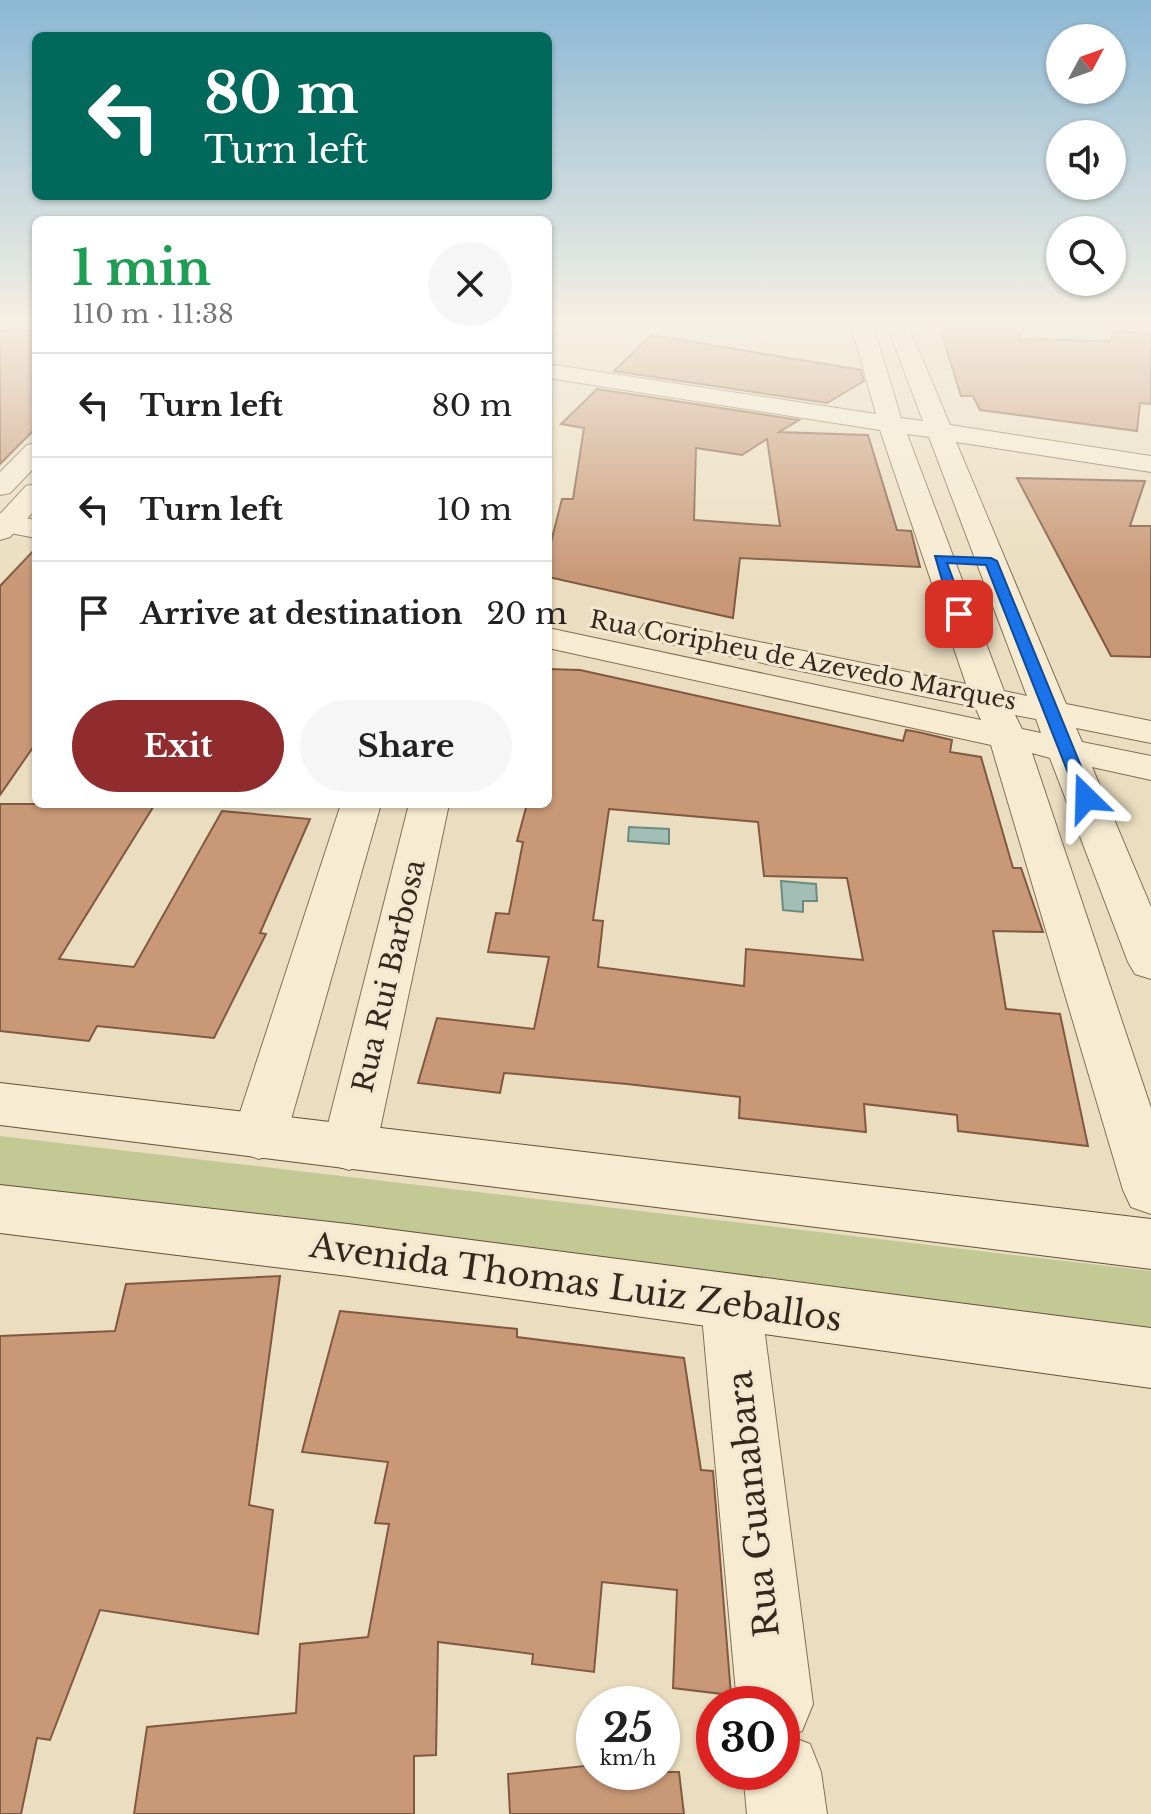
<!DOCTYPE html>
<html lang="en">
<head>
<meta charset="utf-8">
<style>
  :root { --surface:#fff; --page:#f6f6f6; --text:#222; --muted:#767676; --line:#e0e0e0; --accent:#902c2e }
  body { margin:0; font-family:"Libre Baskerville",serif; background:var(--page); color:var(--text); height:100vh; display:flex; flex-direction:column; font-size:30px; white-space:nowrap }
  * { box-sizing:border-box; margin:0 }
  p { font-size:26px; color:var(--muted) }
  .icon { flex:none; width:44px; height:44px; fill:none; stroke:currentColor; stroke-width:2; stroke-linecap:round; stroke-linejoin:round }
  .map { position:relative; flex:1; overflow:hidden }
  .sheet { position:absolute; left:32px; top:216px; width:520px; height:592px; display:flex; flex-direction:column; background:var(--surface); border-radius:12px; box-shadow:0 2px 6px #0004 }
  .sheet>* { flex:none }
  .guide { position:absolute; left:32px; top:32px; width:520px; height:168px; border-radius:12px; box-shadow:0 2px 6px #0004; background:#00695c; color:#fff; overflow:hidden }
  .needle { width:52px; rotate:49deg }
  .tools { position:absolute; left:1046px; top:24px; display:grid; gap:16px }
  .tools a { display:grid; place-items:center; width:80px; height:80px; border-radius:50%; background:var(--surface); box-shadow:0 2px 6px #0004; font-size:40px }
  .speed { position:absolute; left:576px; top:1686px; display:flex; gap:16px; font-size:40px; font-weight:700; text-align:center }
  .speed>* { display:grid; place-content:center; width:104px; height:104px; border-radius:50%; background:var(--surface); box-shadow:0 2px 6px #0004; line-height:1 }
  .speed small { font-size:20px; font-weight:400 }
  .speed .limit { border:12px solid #d22; background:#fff; color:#111 }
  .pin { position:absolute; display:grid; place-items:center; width:68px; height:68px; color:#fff; margin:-34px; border-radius:16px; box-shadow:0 4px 12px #0006 }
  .me { position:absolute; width:88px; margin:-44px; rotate:338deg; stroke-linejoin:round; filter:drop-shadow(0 0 6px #0008) }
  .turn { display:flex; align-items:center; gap:28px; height:168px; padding:0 40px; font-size:36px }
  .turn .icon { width:104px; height:104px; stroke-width:2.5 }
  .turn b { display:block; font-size:56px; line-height:68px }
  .round { display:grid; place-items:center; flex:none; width:84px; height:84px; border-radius:42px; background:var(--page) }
  .headline { display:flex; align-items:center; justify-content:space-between; height:136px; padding:0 40px }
  h1 { font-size:48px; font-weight:800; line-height:60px; color:#1e9e55 }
  .cta { display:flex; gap:16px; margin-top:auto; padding:16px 40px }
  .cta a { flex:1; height:92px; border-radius:48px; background:var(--accent); color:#fff; font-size:32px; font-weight:800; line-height:92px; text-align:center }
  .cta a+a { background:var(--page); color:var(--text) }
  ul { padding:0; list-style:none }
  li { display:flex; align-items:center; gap:24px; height:104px; padding:0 40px; border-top:2px solid var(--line) }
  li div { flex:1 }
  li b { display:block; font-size:30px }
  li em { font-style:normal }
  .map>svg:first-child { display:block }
  .green { fill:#c3c995 }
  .water { fill:#a3beb5; stroke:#6b8b82; stroke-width:2 }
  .building { fill:#c89877; stroke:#815940; stroke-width:2; fill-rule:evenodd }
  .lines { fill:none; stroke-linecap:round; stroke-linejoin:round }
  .minor-casing { stroke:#836f59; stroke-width:2 }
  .tertiary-casing { stroke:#836f59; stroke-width:2 }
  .secondary-casing { stroke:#65503c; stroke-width:2 }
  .minor { fill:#f7ecd2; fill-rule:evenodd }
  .tertiary { fill:#f7ecd2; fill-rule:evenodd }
  .secondary { fill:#f7ecd2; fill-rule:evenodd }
  .route { fill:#1a73e8; stroke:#114b97; stroke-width:2 }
  .labels { text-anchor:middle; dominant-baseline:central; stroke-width:6; stroke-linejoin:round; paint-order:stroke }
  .far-street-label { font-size:24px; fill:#34281d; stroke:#f3e8cf }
  .street-label { font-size:28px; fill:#34281d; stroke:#f3e8cf }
  .near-street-label { font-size:34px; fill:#34281d; stroke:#f3e8cf }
</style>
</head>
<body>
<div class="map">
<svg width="1151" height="1814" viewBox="0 0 1151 1814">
  <rect width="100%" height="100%" fill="#ebdec0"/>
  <!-- green -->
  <path class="green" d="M0,1136L1151,1271V1327L0,1185Z"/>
  <!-- water -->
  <path class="water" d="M629,827L669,829V844L628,841Z
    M781,881L816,884L817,901H803V912L783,910Z"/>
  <!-- building -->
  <path class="building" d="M939,325H1025L1019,339L1110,341L1114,331L1151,334V404L1140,403L1137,431L980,410L973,396H961Z
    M0,330L36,331V428L0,464Z
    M651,335L861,370L864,381L827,403L614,371Z
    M597,389L799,420L779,432L868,435L897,530L911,531L920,567L740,558L733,618L548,577V554L562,499H573L584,428L561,424ZM767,439L780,526L694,520L696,448L742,455Z
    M1017,478L1145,481L1130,526H1151V657L1111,656Z
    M36,548V743L0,795V586Z
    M548,669L580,670L903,741L906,730L918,732L952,740L950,752L981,757L1013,868H1021L1043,932L993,931L1006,1009L1060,1014L1088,1146L958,1131L957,1115L864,1104L866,1132L739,1118L740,1097L627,1084L504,1073L500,1093L418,1083L437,1018L534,1029L549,957L488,952L496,913L509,914L523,842L517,841L527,804H548ZM609,809L758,822L764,876L847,878L863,960L746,949L744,986L598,967L603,921L593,920Z
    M0,804H155L59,959L134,967L222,811L310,819L260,933L266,934L214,1038L97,1026L89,1041L0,1031Z
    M280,1276L249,1505L273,1510L258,1634L100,1610L50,1740L37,1738L21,1814H0V1336L115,1331L126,1284Z
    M340,1311L517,1329V1337L684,1358L701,1470L713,1471L731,1695L673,1688L677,1590L602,1582L594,1672L532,1664L533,1654L438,1642L436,1755L414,1756V1814H134L147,1727L296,1713L300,1644L368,1637L389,1524L375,1523L388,1462L302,1452Z
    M594,1765V1772H679L684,1814H510L508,1774Z"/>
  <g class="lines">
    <!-- minor casing -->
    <g class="minor-casing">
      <path id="minor" d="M548,325H559L556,335L548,336Z
        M851,325H873L901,418L923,421L887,325H908L950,425L1151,456V472L956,442L1066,704L1151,721V743L1076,728L1082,742L1151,756V780L1092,767L1151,907V979L1135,974L1128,962L1050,758L1032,753L1151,1108V1214L1131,1207L1123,1190L991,745L548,648V628L981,720L975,707L656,641L644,638L639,631L644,624L656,621L966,684L880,430L548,378V364L876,414ZM907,434L929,437L1027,696L1004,691ZM1015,715L1036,719L1041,733L1022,729Z
        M0,513L36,520V538L0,531Z
        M341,804H381L286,1137L278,1152L259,1159L240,1152L232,1137Z
        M409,804H449L376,1148L368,1164L349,1170L330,1164L322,1148Z
        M731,1276L752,1284L761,1304L813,1704L802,1731L789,1736L810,1744L821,1772L827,1814H747L743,1772H782V1704H737L701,1304L710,1284Z"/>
    </g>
    <!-- tertiary casing -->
    <g class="tertiary-casing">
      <path id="tertiary" d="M36,443V466L10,493L0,495V472L27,445Z
        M36,484V509L10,537L0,540V514L26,486Z"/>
    </g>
    <!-- secondary casing -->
    <g class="secondary-casing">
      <path id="secondary" d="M0,1083L1151,1219V1269L0,1125Z
        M0,1185L348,1224L1151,1328V1388L348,1276L0,1233Z"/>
    </g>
    <!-- minor -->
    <use href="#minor" class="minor"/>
    <!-- tertiary -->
    <use href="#tertiary" class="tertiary"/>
    <!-- secondary -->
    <use href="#secondary" class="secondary"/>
  </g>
  <!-- sky -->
  <linearGradient id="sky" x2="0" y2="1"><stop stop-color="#8cb8d4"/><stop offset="0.56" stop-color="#f6f0e3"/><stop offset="1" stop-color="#f6f0e3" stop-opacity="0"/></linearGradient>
  <rect width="1151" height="579" fill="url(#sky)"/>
  <!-- route -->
  <path class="route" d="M935,556L991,558L997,561L1094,798L1092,802L1086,803L1078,798L986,565L947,563L966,614L959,618L952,614Z"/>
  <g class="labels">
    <!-- far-street labels -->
    <g class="far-street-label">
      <text transform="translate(803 660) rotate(11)">Rua Coripheu de Azevedo Marques</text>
    </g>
    <!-- street labels -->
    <g class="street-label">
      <text transform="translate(389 976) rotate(-77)">Rua Rui Barbosa</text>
    </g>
    <!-- near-street labels -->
    <g class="near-street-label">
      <text transform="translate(576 1282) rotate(8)">Avenida Thomas Luiz Zeballos</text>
      <text transform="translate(753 1504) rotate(-96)">Rua Guanabara</text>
    </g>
  </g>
</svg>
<div class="tools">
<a><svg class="needle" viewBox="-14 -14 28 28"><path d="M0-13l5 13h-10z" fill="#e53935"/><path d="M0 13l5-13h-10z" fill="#767676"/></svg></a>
<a><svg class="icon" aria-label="sound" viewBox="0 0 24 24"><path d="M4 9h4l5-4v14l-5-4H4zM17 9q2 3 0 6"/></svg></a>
<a><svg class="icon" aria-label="search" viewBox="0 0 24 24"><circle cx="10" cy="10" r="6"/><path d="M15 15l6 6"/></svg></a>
</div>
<div class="speed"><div>25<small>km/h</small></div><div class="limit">30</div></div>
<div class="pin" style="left:959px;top:614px;background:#d93025"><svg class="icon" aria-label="arrive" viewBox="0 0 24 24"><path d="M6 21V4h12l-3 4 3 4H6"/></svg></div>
<svg class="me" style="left:1086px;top:798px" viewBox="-20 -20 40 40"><path d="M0-17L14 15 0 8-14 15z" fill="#1a73e8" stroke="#fff" stroke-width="4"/></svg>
<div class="guide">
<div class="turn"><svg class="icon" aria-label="left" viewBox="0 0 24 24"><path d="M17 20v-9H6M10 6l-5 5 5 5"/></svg><div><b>80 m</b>Turn left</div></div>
</div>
<section class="sheet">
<div class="headline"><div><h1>1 min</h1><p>110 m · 11:38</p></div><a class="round"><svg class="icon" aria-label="close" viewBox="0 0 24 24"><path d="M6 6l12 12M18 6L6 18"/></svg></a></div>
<ul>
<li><svg class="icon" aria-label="left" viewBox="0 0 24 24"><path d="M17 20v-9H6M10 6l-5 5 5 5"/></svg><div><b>Turn left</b></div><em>80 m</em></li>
<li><svg class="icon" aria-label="left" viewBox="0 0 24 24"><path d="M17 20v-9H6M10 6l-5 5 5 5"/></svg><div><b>Turn left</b></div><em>10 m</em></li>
<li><svg class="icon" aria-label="arrive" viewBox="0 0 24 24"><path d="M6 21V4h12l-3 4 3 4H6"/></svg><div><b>Arrive at destination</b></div><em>20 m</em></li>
</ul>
<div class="cta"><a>Exit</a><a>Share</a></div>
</section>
</div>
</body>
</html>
